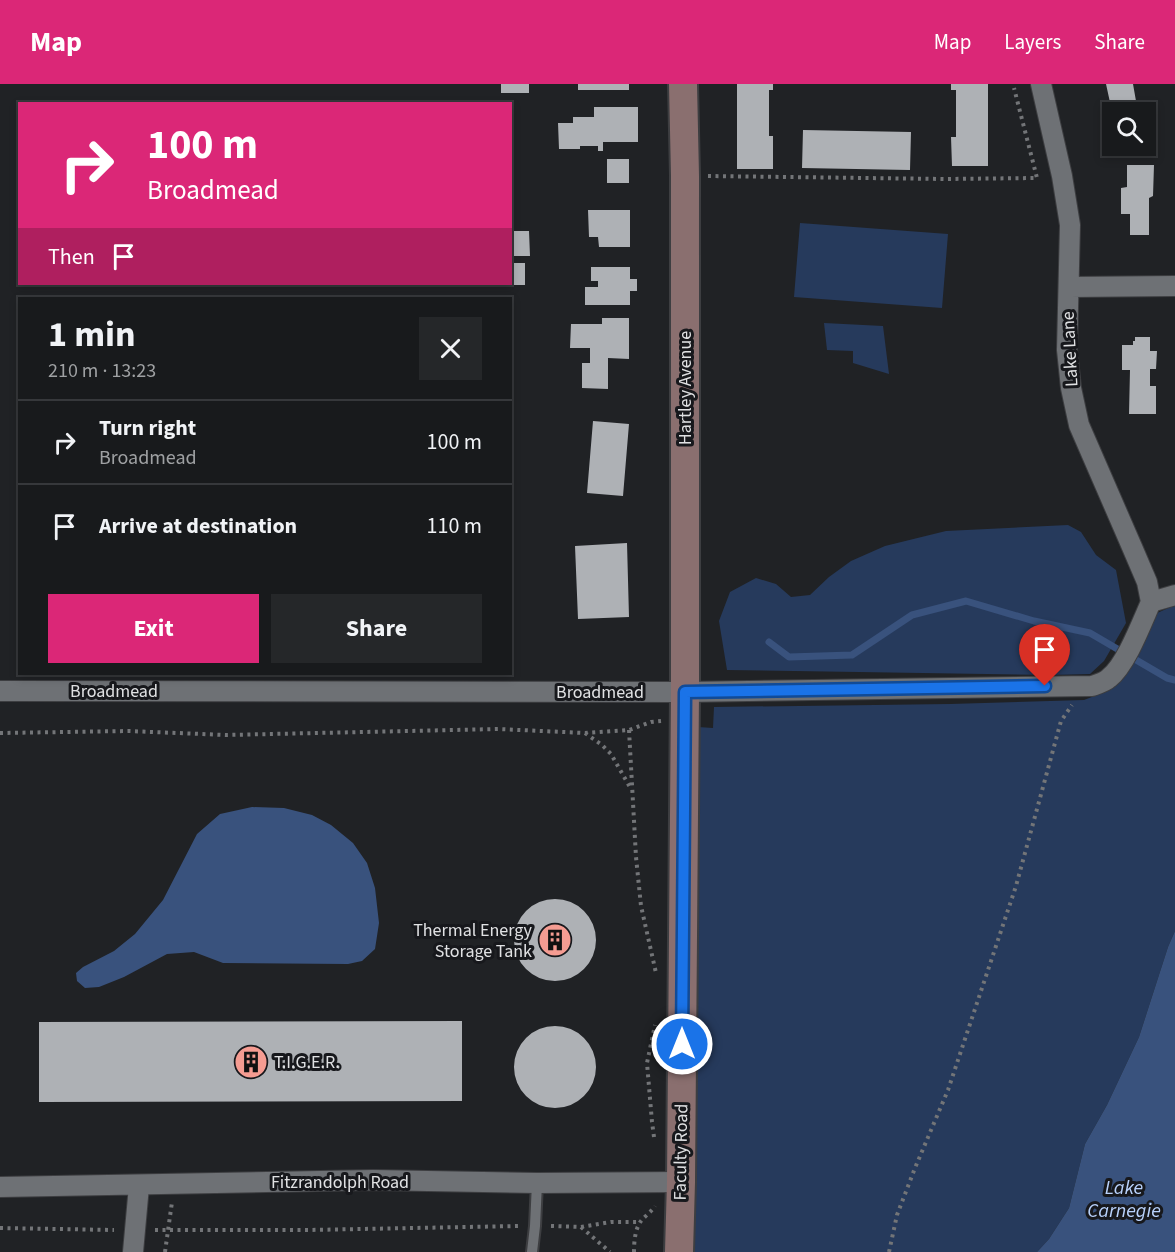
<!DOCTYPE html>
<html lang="en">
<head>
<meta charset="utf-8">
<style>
  :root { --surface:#181a1c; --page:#252729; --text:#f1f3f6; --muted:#9fa1a3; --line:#36383b; --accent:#db2777 }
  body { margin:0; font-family:"Source Sans 3",sans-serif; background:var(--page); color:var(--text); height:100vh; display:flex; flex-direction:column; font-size:22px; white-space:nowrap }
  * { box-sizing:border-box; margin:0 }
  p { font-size:20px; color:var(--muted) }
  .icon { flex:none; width:33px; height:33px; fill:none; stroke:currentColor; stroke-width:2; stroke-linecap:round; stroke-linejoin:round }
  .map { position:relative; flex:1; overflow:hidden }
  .side { position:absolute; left:18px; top:213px; width:494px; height:378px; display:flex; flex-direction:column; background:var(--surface); border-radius:0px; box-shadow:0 3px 9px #0003,0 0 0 2px var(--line) }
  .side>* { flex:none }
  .guide { position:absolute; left:18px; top:18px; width:494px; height:183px; border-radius:0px; box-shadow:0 3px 9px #0003,0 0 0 2px var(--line); background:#db2777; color:#fff; overflow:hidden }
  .fabs { position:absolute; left:1102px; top:18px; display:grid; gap:12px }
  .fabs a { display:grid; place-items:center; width:54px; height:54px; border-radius:0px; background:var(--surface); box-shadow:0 3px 9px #0003,0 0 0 2px var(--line); font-size:30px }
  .pin { position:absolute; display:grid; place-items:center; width:51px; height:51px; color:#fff; margin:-62px -26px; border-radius:50% 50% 50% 0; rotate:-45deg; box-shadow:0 0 6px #0007 }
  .pin .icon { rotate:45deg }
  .me { position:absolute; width:66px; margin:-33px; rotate:0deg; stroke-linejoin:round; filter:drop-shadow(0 0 4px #0008) }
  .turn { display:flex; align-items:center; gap:21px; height:126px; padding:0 30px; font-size:27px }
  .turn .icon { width:78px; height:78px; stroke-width:2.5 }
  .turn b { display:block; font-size:42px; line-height:51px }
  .then { display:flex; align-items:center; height:57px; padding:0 30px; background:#0003; gap:12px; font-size:22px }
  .round { display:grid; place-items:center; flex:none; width:63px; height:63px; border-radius:0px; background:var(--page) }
  .head { display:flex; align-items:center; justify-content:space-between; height:102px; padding:0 30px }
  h1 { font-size:36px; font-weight:700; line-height:45px }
  .button { display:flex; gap:12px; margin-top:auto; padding:12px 30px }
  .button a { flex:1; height:69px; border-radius:0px; background:var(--accent); color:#fff; font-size:24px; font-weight:700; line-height:69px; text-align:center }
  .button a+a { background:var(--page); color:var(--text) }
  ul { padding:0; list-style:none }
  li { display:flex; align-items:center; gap:18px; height:84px; padding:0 30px; border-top:2px solid var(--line) }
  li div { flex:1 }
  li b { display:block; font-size:22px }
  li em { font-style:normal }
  header { display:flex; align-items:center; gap:36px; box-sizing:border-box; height:84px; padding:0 30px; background:var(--accent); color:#fff }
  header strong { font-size:28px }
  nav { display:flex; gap:33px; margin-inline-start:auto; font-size:21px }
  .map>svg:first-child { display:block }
  .green { fill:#263a5c }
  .water { fill:#39527d }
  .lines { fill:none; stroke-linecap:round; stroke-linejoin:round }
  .stream { stroke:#39527d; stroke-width:7 }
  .building { fill:#aeb1b5 }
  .lane-casing { stroke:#3d3e41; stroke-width:14 }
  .street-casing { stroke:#3d3e41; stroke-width:22 }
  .secondary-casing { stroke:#3d3e41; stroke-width:32 }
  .path { stroke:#737578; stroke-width:4; stroke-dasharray:3 4.5; stroke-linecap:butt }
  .lane { stroke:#6e7175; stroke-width:10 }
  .street { stroke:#6e7175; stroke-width:20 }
  .secondary { stroke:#8a6f6f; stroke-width:28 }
  .route-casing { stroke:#114b97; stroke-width:15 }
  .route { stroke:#1a73e8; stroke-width:10 }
  .labels { text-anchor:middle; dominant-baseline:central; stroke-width:6; stroke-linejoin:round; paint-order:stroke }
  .street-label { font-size:18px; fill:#e0e1e3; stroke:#17181c }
  .poi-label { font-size:18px; fill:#e0e1e3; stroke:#17181c; text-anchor:end }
  .water-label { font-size:20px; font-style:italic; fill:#b9d2fc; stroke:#17181c }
</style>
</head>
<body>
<header>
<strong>Map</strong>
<nav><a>Map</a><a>Layers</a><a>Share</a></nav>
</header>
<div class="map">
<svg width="1175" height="1168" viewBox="0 0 1175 1168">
  <rect width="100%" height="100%" fill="#202225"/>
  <!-- green -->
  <path class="green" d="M800,139L948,150L942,224L794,213Z
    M824,239L883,242L889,290L853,279V267L827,266Z
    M1068,441L1081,448L1096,471L1116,486L1126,539L1104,577L1090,590L1050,591L727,586L719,537L730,508L756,494L776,500L791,513L810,511L829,493L851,477L885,462L946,447Z
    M1175,521V847L1168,863L1139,953L1107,1021L1085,1060L1069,1124L1049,1155L1037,1168H692L698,643L713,644L714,623L950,620L1084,616L1097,611L1155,530Z"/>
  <!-- water -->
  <path class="water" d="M252,723L284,724L312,731L331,741L353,759L367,779L375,804L379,839L375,865L362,877L348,880L223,879L194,868L167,870L124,893L99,903L85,904L77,897L76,889L83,883L114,867L135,850L163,816L197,750L220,730Z
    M1175,847V1168H1037L1049,1155L1069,1124L1085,1060L1107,1021L1139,953L1168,863Z"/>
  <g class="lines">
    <!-- stream -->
    <path class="stream" d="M769,558L789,573L852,571L912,531L966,517L1034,537L1090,549L1167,594L1175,596"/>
  </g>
  <!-- building -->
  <path class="building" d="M501,0H529V9H501Z
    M578,0H629V6H578Z
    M737,0H773V6H769V52H773V85H737Z
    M951,0H988V82H952L951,53H956V6H951Z
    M1106,0H1133L1136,17L1111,23Z
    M594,23H638V58H603V67H598V62H580V65H559L558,39H573V33H594Z
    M803,46L911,48L910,86L802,84Z
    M607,75H629V99H607Z
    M1127,81H1154L1153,112L1149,114V151H1130V130H1121V104L1127,103Z
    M588,126H630V163H599L598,153H589Z
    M510,147H529L530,172H510Z
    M510,179H525V201H510Z
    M591,183H630V195H637V207H630V221H585V203H598V197H591Z
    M602,234H629V275L608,274V305L582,304V279H590V264H570L571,240H602Z
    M1135,253H1150V267H1157L1156,285H1150V302H1156V330H1129L1130,286H1122V261H1133V257H1135Z
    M593,337L629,340L623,412L587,409Z
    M627,459L629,533L578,535L575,462Z
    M514 856a41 41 0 1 1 82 0a41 41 0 1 1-82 0Z
    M462,937V1017L39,1018V938Z
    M514 983a41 41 0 1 1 82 0a41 41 0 1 1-82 0Z"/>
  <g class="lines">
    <!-- lane casing -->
    <g class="lane-casing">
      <path id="lane" d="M532,1168L535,1142L537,1099"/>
    </g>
    <!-- street casing -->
    <g class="street-casing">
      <path id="street" d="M1041,0L1062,92L1070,141L1067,266L1071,304L1079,341L1132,463L1147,498L1151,518
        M1069,203L1175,202
        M1151,518L1175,511
        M0,607L685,608L1092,602C1098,600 1105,598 1109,594C1126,581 1142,538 1151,518
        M0,1103L373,1096L537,1099L681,1098
        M133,1168L139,1102"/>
    </g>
    <!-- secondary casing -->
    <g class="secondary-casing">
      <path id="secondary" d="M679,1168L681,1098L685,608V92L683,0"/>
    </g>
    <!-- path -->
    <path class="path" d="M708,92L944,95L1037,94L1014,4
      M629,646L636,773L641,822L656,889
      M0,649L128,647L226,651L498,645L585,649L629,646L651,638L661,637
      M585,649L602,661L611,670L631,705
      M654,1053L652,1038L647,979L655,941
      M551,1142L581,1143L611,1138H640
      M581,1143L610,1168
      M0,1144L114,1146
      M155,1146H308L519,1142
      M165,1168L172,1118
      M634,1168C634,1158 635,1145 641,1137C645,1132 651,1128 655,1122
      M889,1168L897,1131L915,1084L948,1006L1016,802L1061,637L1072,621"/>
    <!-- lane -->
    <use href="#lane" class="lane"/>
    <!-- street -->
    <use href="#street" class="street"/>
    <!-- secondary -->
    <use href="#secondary" class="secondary"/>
  </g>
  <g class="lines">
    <!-- route casing -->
    <g class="route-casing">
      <path id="route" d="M682,960L685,608L1045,602"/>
    </g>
    <!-- route -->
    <use href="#route" class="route"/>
  </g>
  <!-- icons -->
  <defs>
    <g id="building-disc" transform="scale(1.725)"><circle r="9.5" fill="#f59c92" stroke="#17181c"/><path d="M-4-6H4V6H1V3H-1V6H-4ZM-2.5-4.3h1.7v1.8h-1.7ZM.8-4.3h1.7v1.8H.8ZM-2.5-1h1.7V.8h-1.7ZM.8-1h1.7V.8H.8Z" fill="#111"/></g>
  </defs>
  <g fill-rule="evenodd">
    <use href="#building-disc" x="555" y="856"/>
    <use href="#building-disc" x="251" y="978"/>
  </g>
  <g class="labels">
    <!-- street labels -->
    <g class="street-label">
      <text transform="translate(1070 265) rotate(-93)">Lake Lane</text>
      <text transform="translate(685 304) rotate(-90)">Hartley Avenue</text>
      <text x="114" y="607">Broadmead</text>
      <text x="600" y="608">Broadmead</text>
      <text transform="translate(681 1068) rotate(-89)">Faculty Road</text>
      <text x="340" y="1098">Fitzrandolph Road</text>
    </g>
    <!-- poi labels -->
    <g class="poi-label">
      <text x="532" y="846">Thermal Energy<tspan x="532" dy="21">Storage Tank</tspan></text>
      <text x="274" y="978" text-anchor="start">T.I.G.E.R.</text>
    </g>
    <!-- water labels -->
    <g class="water-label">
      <text x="1124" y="1104">Lake<tspan x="1124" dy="23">Carnegie</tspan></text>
    </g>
  </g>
</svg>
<div class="fabs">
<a><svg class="icon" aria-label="search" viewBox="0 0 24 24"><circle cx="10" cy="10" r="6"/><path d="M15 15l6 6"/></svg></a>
</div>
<div class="pin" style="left:1045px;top:602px;background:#d93025"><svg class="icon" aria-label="arrive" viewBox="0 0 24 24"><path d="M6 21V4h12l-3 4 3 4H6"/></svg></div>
<svg class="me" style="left:682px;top:960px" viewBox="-20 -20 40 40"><circle r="17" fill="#1a73e8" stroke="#fff" stroke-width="3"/><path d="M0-11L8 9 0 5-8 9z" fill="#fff"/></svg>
<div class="guide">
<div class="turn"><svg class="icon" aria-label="right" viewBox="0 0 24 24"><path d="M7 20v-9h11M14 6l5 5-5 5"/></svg><div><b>100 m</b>Broadmead</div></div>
<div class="then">Then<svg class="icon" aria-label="arrive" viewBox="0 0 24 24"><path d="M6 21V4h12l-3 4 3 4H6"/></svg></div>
</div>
<section class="side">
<div class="head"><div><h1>1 min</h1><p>210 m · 13:23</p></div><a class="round"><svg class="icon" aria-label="close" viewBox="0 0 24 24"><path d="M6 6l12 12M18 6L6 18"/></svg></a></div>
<ul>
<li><svg class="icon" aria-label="right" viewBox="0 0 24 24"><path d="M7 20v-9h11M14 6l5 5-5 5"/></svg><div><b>Turn right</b><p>Broadmead</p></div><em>100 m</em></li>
<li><svg class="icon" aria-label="arrive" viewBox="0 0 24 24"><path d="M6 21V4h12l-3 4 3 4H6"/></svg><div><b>Arrive at destination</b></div><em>110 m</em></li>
</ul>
<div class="button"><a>Exit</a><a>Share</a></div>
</section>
</div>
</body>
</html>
